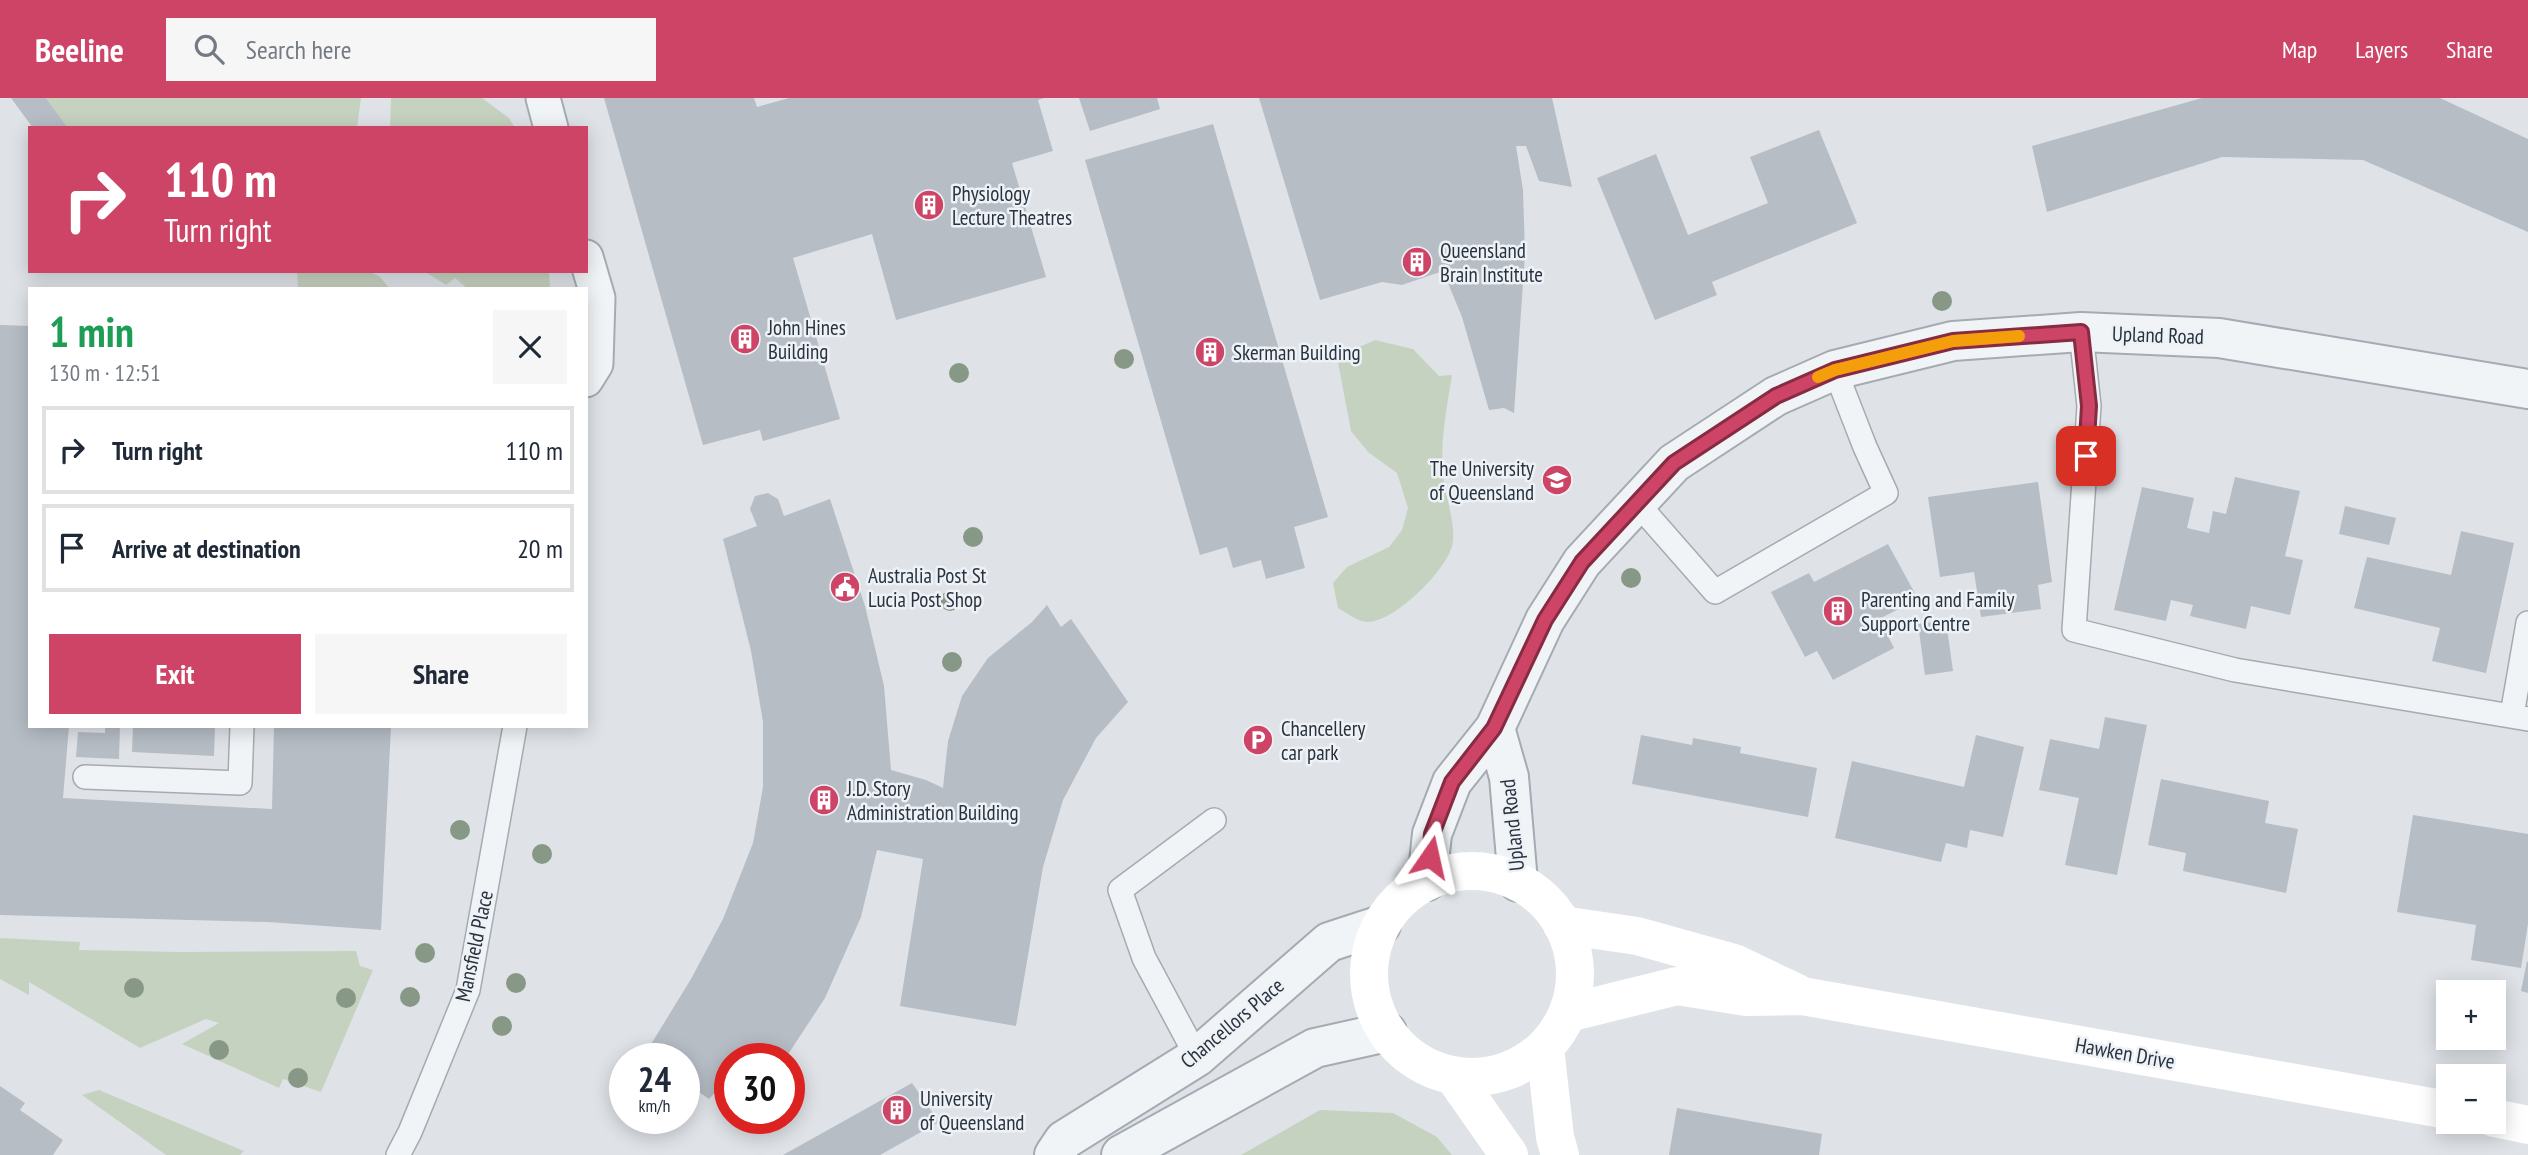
<!DOCTYPE html>
<html lang="en">
<head>
<meta charset="utf-8">
<style>
  :root { --surface:#fff; --page:#f6f6f7; --text:#1f2937; --muted:#747a83; --line:#e0e1e3; --accent:#cd4466 }
  body { margin:0; font-family:"PT Sans Narrow",sans-serif; background:var(--page); color:var(--text); height:100vh; display:flex; flex-direction:column; font-size:26px; white-space:nowrap }
  * { box-sizing:border-box; margin:0 }
  p { font-size:23px; color:var(--muted) }
  .icon { flex:none; width:38px; height:38px; fill:none; stroke:currentColor; stroke-width:2; stroke-linecap:round; stroke-linejoin:round }
  .map { position:relative; flex:1; overflow:hidden }
  .side { position:absolute; left:28px; top:189px; width:560px; height:441px; display:flex; flex-direction:column; background:var(--surface); border-radius:0px; box-shadow:0 4px 18px #0003 }
  .side>* { flex:none }
  .top-card { position:absolute; left:28px; top:28px; width:560px; height:147px; border-radius:0px; box-shadow:0 4px 18px #0003; background:#cd4466; color:#fff; overflow:hidden }
  .controls { position:absolute; left:2436px; top:882px; display:grid; gap:14px }
  .controls a { display:grid; place-items:center; width:70px; height:70px; border-radius:0px; background:var(--surface); box-shadow:0 4px 18px #0003; font-size:35px }
  .speed { position:absolute; left:609px; top:945px; display:flex; gap:14px; font-size:35px; font-weight:700; text-align:center }
  .speed>* { display:grid; place-content:center; width:91px; height:91px; border-radius:50%; background:var(--surface); box-shadow:0 4px 18px #0003; line-height:1 }
  .speed small { font-size:18px; font-weight:400 }
  .speed .limit { border:10px solid #d22; background:#fff; color:#111 }
  .pin { position:absolute; display:grid; place-items:center; width:60px; height:60px; color:#fff; margin:-30px; border-radius:14px; box-shadow:0 4px 10px #0006 }
  .me { position:absolute; width:77px; margin:-38px; rotate:11deg; stroke-linejoin:round; filter:drop-shadow(0 0 5px #0008) }
  .turn { display:flex; align-items:center; gap:24px; height:147px; padding:0 21px; font-size:32px }
  .turn .icon { width:91px; height:91px; stroke-width:2.5 }
  .turn b { display:block; font-size:49px; line-height:60px }
  .round { display:grid; place-items:center; flex:none; width:74px; height:74px; border-radius:0px; background:var(--page) }
  .head { display:flex; align-items:center; justify-content:space-between; height:119px; padding:0 21px }
  h1 { font-size:42px; font-weight:700; line-height:52px; color:#1e9e55 }
  .primary-button { display:flex; gap:14px; margin-top:auto; padding:14px 21px }
  .primary-button a { flex:1; height:80px; border-radius:0px; background:var(--accent); color:#fff; font-size:28px; font-weight:700; line-height:80px; text-align:center }
  .primary-button a+a { background:var(--page); color:var(--text) }
  ul { padding:0; list-style:none }
  li { display:flex; align-items:center; gap:21px; height:88px; margin:0 14px 10px; padding:0 7px; border:4px solid var(--line); border-radius:0px }
  li div { flex:1 }
  li b { display:block; font-size:26px }
  li em { font-style:normal }
  header { display:flex; align-items:center; gap:42px; box-sizing:border-box; height:98px; padding:0 35px; background:var(--accent); color:#fff }
  header strong { font-size:33px }
  nav { display:flex; gap:38px; margin-inline-start:auto; font-size:24px }
  .search { width:490px; height:63px; background:var(--page); display:flex; align-items:center; gap:18px; box-sizing:border-box; padding:0 24px; border-radius:0px; color:var(--muted); font-size:26px }
  .map>svg:first-child { display:block }
  .green { fill:#c6d2c0 }
  .building { fill:#b6bdc5 }
  .lines { fill:none; stroke-linecap:round; stroke-linejoin:round }
  .service-casing { stroke:#a4abb2; stroke-width:26 }
  .pedestrian-casing { stroke:#a4abb2; stroke-width:37 }
  .minor-casing { stroke:#a4abb2; stroke-width:42 }
  .service { stroke:#f1f4f6; stroke-width:23 }
  .pedestrian { stroke:#f1f4f6; stroke-width:33 }
  .minor { stroke:#f1f4f6; stroke-width:38 }
  .secondary { stroke:#fff; stroke-width:38 }
  .tree { fill:#889886 }
  .route-casing { stroke:#852c42; stroke-width:18 }
  .route { stroke:#cd4466; stroke-width:12 }
  .slow { stroke:#f59e0b; stroke-width:12 }
  .labels { text-anchor:middle; dominant-baseline:central; stroke-width:5; stroke-linejoin:round; paint-order:stroke }
  .poi-label { font-size:21px; fill:#28333f; stroke:#eef2f6; text-anchor:start }
  .street-label { font-size:21px; fill:#28333f; stroke:#eef2f6 }
</style>
</head>
<body>
<header>
<strong>Beeline</strong>
<div class="search"><svg class="icon" aria-label="search" viewBox="0 0 24 24"><circle cx="10" cy="10" r="6"/><path d="M15 15l6 6"/></svg>Search here</div>
<nav><a>Map</a><a>Layers</a><a>Share</a></nav>
</header>
<div class="map">
<svg width="2528" height="1057" viewBox="0 0 2528 1057">
  <rect width="100%" height="100%" fill="#dfe3e8"/>
  <!-- green -->
  <path class="green" d="M46,0H361L357,30H68Z
    M391,0H482L509,20L515,30H390Z
    M297,173H369L380,179L390,191H298Z
    M424,173H549L550,191H468L455,180L446,187Z
    M1375,242L1413,251L1439,278L1452,277C1447,309 1440,342 1443,374C1444,396 1455,420 1453,443C1451,469 1394,525 1367,524C1356,523 1347,515 1338,510L1333,485L1347,469L1389,449L1402,432L1408,410L1397,375L1368,354L1351,333L1337,259Z
    M0,840L80,844L79,852L180,854L356,853L360,868L373,872L321,994L283,981L279,990L182,946L219,925L206,921L140,950L29,884V897L0,881Z
    M99,992L244,1053L240,1057H166L82,997Z
    M1320,1012L1393,1015L1437,1039L1452,1057H1241Z"/>
  <!-- building -->
  <path class="building" d="M11,0H46L68,30H33Z
    M604,0H754L757,9L789,0H1044L1038,2L1053,53L1012,65L1046,179L896,222L872,136L793,160L840,321L763,343L760,332L703,347Z
    M1079,0H1157L1160,11L1090,33Z
    M1259,0H1552L1572,89L1539,83L1526,48H1516L1523,92L1525,156L1514,315L1504,310L1489,312L1462,219L1443,173L1402,187L1382,184L1320,202Z
    M2202,0H2440L2528,41V134L2363,62L2222,59L2047,114L2032,48Z
    M1213,26L1328,419L1294,429L1305,470L1266,481L1261,462L1233,470L1227,449L1200,457L1085,62Z
    M1819,32L1857,125L1712,184L1717,197L1655,222L1597,80L1656,56L1688,137L1768,105L1750,59Z
    M0,227L30,228V628H69L63,700L272,711L274,628H391L381,832L268,824L0,817Z
    M2235,379L2300,393L2285,458L2303,462L2290,517L2251,508L2246,531L2190,518L2193,507L2171,502L2166,523L2114,512L2142,389L2194,400L2187,430L2209,435L2213,413L2226,416Z
    M2038,384L2052,484L2038,487L2041,511L1981,519L1974,474L1940,479L1928,399Z
    M768,395L778,401L784,418L830,401L865,508L884,588L891,672L926,682L943,690L948,643L962,598L988,560L1032,524L1047,507L1061,529L1071,521L1128,604L1096,640L1063,702L1043,769L1016,928L900,908L923,761L877,752L861,819L825,900L785,961H730V996L720,989L709,1001L684,984V961H651L645,956L691,881L723,821L753,745L763,689V624L751,553L723,441L757,428L750,411L755,398Z
    M2345,408L2396,420L2389,447L2339,436Z
    M2461,433L2514,445L2486,575L2432,563L2440,530L2354,510L2367,459L2451,477Z
    M1888,446L1918,501L1879,521L1894,550L1833,582L1817,553L1805,559L1771,494L1809,475L1814,484Z
    M1946,523L1953,573L1925,577L1918,526Z
    M2105,619L2147,627L2117,777L2065,767L2079,700L2039,692L2050,641L2099,651Z
    M105,628H120L119,661L76,659L78,634L105,635Z
    M133,628H215L214,658L132,654Z
    M1641,637L1692,647L1693,640L1741,649L1740,655L1817,670L1808,719L1632,686Z
    M1976,637L2024,649L2003,739L1970,732L1967,750L1946,745L1941,764L1835,740L1852,663L1964,689Z
    M2161,681L2269,703L2265,725L2298,731L2286,795L2183,773L2186,755L2148,747Z
    M2413,717L2528,736V826L2521,870L2471,862L2476,827L2397,814Z
    M2527,863L2528,864V895L2521,893Z
    M912,985L939,1024L880,1057H783Z
    M0,988L25,1005L20,1012L63,1042L53,1057H0Z
    M1677,1010L1822,1036L1819,1057H1669Z"/>
  <g class="lines">
    <!-- service casing -->
    <g class="service-casing">
      <path id="service" d="M2081,234L2089,308L2074,532L2235,572L2528,621
        M1636,404L1715,494L1886,395L1865,349L1835,272
        M2512,617L2528,525
        M85,679L240,685L242,628
        M1197,959L1144,860L1120,792L1214,722
        M398,1057L410,1034L468,892L515,628"/>
    </g>
    <!-- pedestrian casing -->
    <g class="pedestrian-casing">
      <path id="pedestrian" d="M543,0L551,30
        M586,159L598,200L596,266L586,282"/>
    </g>
    <!-- minor casing -->
    <g class="minor-casing">
      <path id="minor" d="M1495,630L1509,679L1518,784
        M1427,783L1432,736L1452,684L1495,630L1545,522L1582,464L1674,365L1776,298L1835,272L1953,243L2081,234L2219,240L2528,291
        M1054,1057L1064,1042L1197,959L1329,844L1381,827
        M1121,1057L1315,950L1387,934"/>
    </g>
    <!-- service -->
    <use href="#service" class="service"/>
    <!-- pedestrian -->
    <use href="#pedestrian" class="pedestrian"/>
    <!-- minor -->
    <use href="#minor" class="minor"/>
    <!-- secondary -->
    <path class="secondary" d="M1369 876a103 103 0 1 1 206 0a103 103 0 1 1-206 0Z
      M1562,827L1637,838L1734,865L1797,895
      M1568,915L1677,888L1746,899L1802,898L2448,1012
      M1545,950L1555,1039L1560,1057
      M1453,977L1509,1057
      M2494,1020L2528,1027"/>
  </g>
  <!-- trees -->
  <g class="tree">
    <circle cx="1942" cy="203" r="10"/>
    <circle cx="1124" cy="261" r="10"/>
    <circle cx="959" cy="275" r="10"/>
    <circle cx="973" cy="439" r="10"/>
    <circle cx="1631" cy="480" r="10"/>
    <circle cx="950" cy="503" r="10"/>
    <circle cx="952" cy="564" r="10"/>
    <circle cx="460" cy="732" r="10"/>
    <circle cx="542" cy="756" r="10"/>
    <circle cx="425" cy="855" r="10"/>
    <circle cx="516" cy="885" r="10"/>
    <circle cx="134" cy="890" r="10"/>
    <circle cx="410" cy="899" r="10"/>
    <circle cx="346" cy="900" r="10"/>
    <circle cx="502" cy="928" r="10"/>
    <circle cx="219" cy="952" r="10"/>
    <circle cx="298" cy="980" r="10"/>
  </g>
  <g class="lines">
    <!-- route casing -->
    <g class="route-casing">
      <path id="route" d="M1430,759L1432,736L1452,684L1494,630L1545,522L1582,464L1674,365L1776,298L1835,272L1953,243L2081,234L2089,308L2086,358"/>
    </g>
    <!-- route -->
    <use href="#route" class="route"/>
    <!-- slow -->
    <path class="slow" d="M1818,279L1835,272L1953,243L2019,238"/>
  </g>
  <!-- icons -->
  <defs>
    <g id="building-disc" transform="scale(1.575)"><circle r="9.5" fill="#cd4466" stroke="#eef2f6"/><path d="M-4-6H4V6H1V3H-1V6H-4ZM-2.5-4.3h1.7v1.8h-1.7ZM.8-4.3h1.7v1.8H.8ZM-2.5-1h1.7V.8h-1.7ZM.8-1h1.7V.8H.8Z" fill="#fff"/></g>
    <g id="university-disc" transform="scale(1.575)"><circle r="9.5" fill="#cd4466" stroke="#eef2f6"/><path d="M0-5L7-2L0 1L-7-2ZM-4 1L0 2.5L4 1V4Q0 6-4 4Z" fill="#fff"/></g>
    <g id="civic-disc" transform="scale(1.575)"><circle r="9.5" fill="#cd4466" stroke="#eef2f6"/><path d="M-.6-6.5H3V-4.5H.6V-3L4-1V1h2V6H-6V1h2V-1L-.6-3ZM-1.2 2.5V6h2.4V2.5Z" fill="#fff"/></g>
    <g id="parking-disc" transform="scale(1.575)"><circle r="9.5" fill="#cd4466" stroke="#eef2f6"/><path d="M-3.5-5.5H1a3.5 3.5 0 0 1 0 7H-1V5.5H-3.5ZM-1-3.4V-.6H.8a1.4 1.4 0 0 0 0-2.8Z" fill="#fff"/></g>
  </defs>
  <g fill-rule="evenodd">
    <use href="#building-disc" x="929" y="107"/>
    <use href="#building-disc" x="1417" y="164"/>
    <use href="#building-disc" x="745" y="241"/>
    <use href="#building-disc" x="1210" y="254"/>
    <use href="#university-disc" x="1557" y="382"/>
    <use href="#civic-disc" x="845" y="489"/>
    <use href="#building-disc" x="1838" y="513"/>
    <use href="#parking-disc" x="1258" y="642"/>
    <use href="#building-disc" x="824" y="702"/>
    <use href="#building-disc" x="897" y="1012"/>
  </g>
  <g class="labels">
    <!-- poi labels -->
    <g class="poi-label">
      <text x="952" y="95">Physiology<tspan x="952" dy="24">Lecture Theatres</tspan></text>
      <text x="1440" y="152">Queensland<tspan x="1440" dy="24">Brain Institute</tspan></text>
      <text x="768" y="229">John Hines<tspan x="768" dy="24">Building</tspan></text>
      <text x="1233" y="254">Skerman Building</text>
      <text x="1534" y="370" text-anchor="end">The University<tspan x="1534" dy="24">of Queensland</tspan></text>
      <text x="868" y="477">Australia Post St<tspan x="868" dy="24">Lucia Post Shop</tspan></text>
      <text x="1861" y="501">Parenting and Family<tspan x="1861" dy="24">Support Centre</tspan></text>
      <text x="1281" y="630">Chancellery<tspan x="1281" dy="24">car park</tspan></text>
      <text x="847" y="690">J.D. Story<tspan x="847" dy="24">Administration Building</tspan></text>
      <text x="920" y="1000">University<tspan x="920" dy="24">of Queensland</tspan></text>
    </g>
    <!-- street labels -->
    <g class="street-label">
      <text transform="translate(2158 237) rotate(2)">Upland Road</text>
      <text transform="translate(1512 727) rotate(-96)">Upland Road</text>
      <text transform="translate(474 848) rotate(-78)">Mansfield Place</text>
      <text transform="translate(1232 925) rotate(-40)">Chancellors Place</text>
      <text transform="translate(2125 955) rotate(10)">Hawken Drive</text>
    </g>
  </g>
</svg>
<div class="controls">
<a>+</a>
<a>−</a>
</div>
<div class="speed"><div>24<small>km/h</small></div><div class="limit">30</div></div>
<div class="pin" style="left:2086px;top:358px;background:#d93025"><svg class="icon" aria-label="arrive" viewBox="0 0 24 24"><path d="M6 21V4h12l-3 4 3 4H6"/></svg></div>
<svg class="me" style="left:1430px;top:759px" viewBox="-20 -20 40 40"><path d="M0-17L14 15 0 8-14 15z" fill="#cd4466" stroke="#fff" stroke-width="4"/></svg>
<div class="top-card">
<div class="turn"><svg class="icon" aria-label="right" viewBox="0 0 24 24"><path d="M7 20v-9h11M14 6l5 5-5 5"/></svg><div><b>110 m</b>Turn right</div></div>
</div>
<section class="side">
<div class="head"><div><h1>1 min</h1><p>130 m · 12:51</p></div><a class="round"><svg class="icon" aria-label="close" viewBox="0 0 24 24"><path d="M6 6l12 12M18 6L6 18"/></svg></a></div>
<ul>
<li><svg class="icon" aria-label="right" viewBox="0 0 24 24"><path d="M7 20v-9h11M14 6l5 5-5 5"/></svg><div><b>Turn right</b></div><em>110 m</em></li>
<li><svg class="icon" aria-label="arrive" viewBox="0 0 24 24"><path d="M6 21V4h12l-3 4 3 4H6"/></svg><div><b>Arrive at destination</b></div><em>20 m</em></li>
</ul>
<div class="primary-button"><a>Exit</a><a>Share</a></div>
</section>
</div>
</body>
</html>
